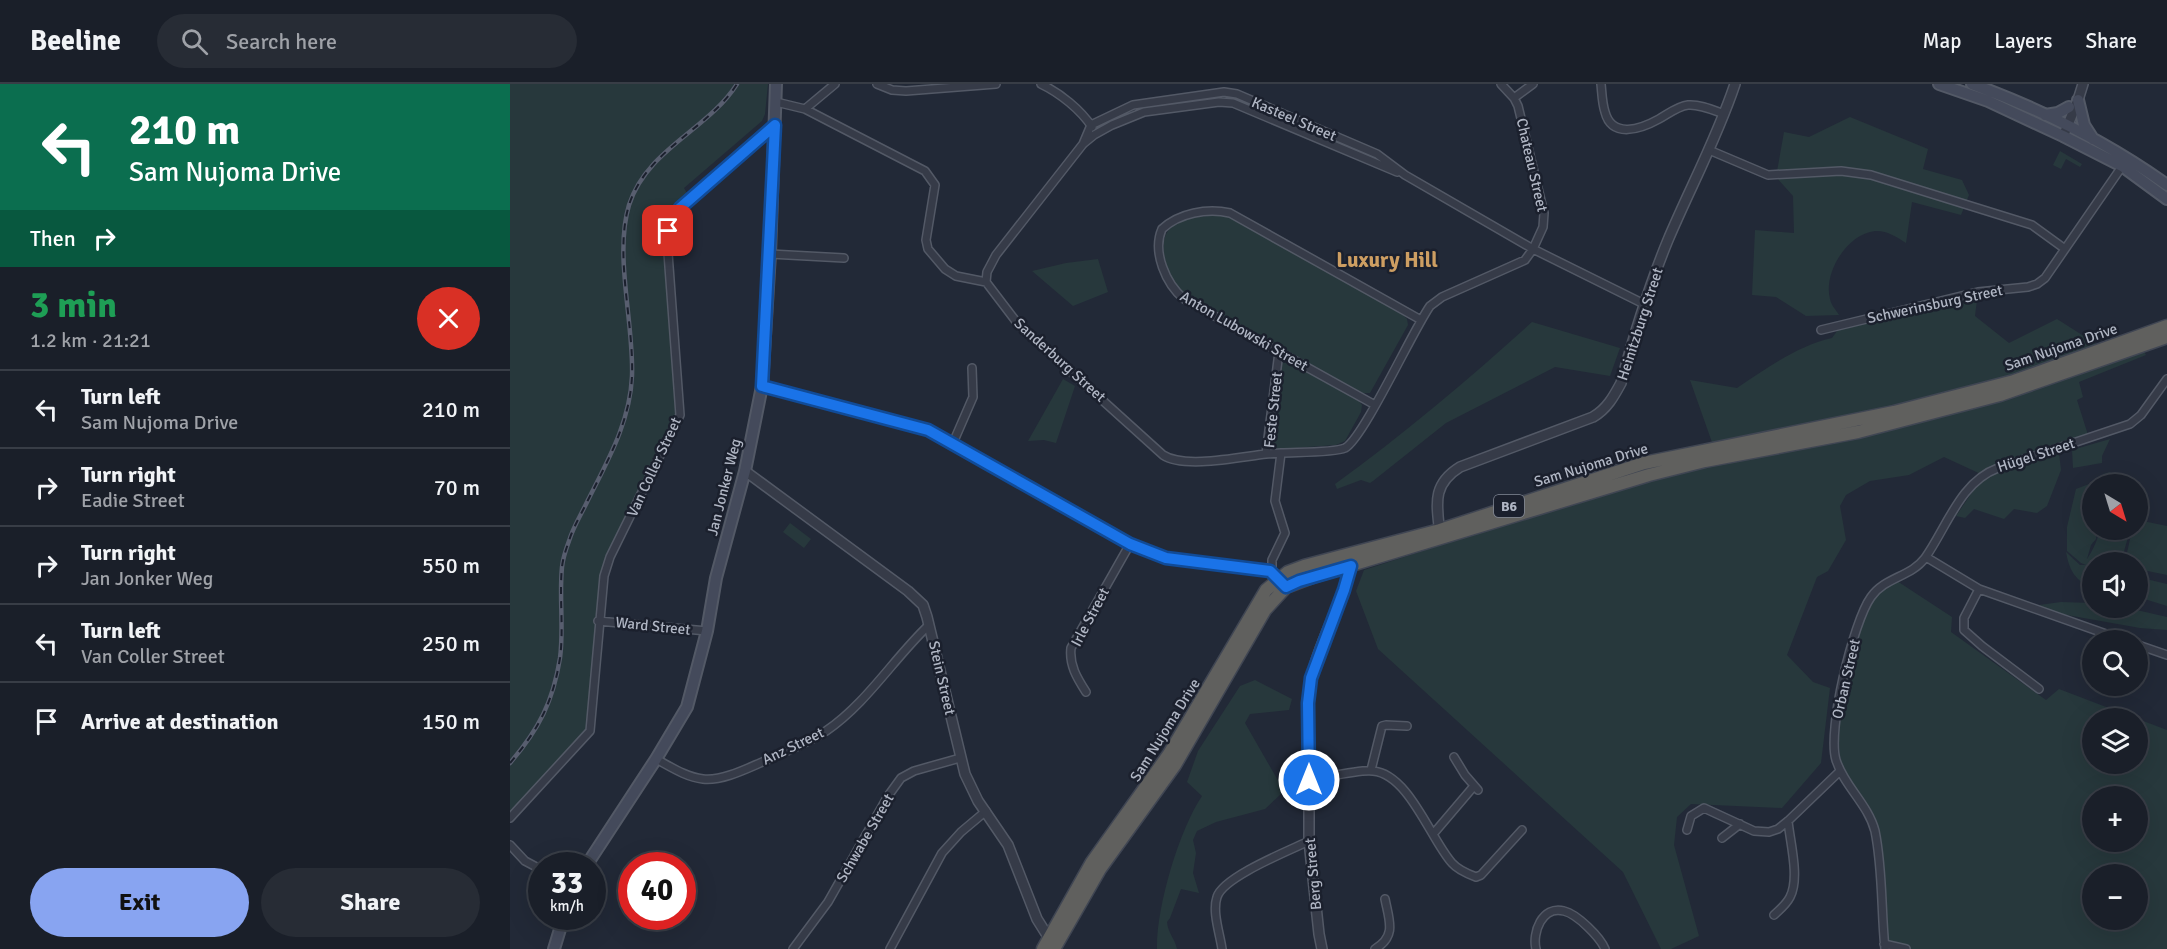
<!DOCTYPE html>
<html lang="en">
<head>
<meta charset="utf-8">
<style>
  :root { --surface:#1a1f29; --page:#272c35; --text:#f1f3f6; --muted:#9fa2a8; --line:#383d46; --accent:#88a4f1 }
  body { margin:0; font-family:Signika,sans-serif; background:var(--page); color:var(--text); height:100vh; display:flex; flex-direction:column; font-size:22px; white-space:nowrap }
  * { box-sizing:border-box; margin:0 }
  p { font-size:20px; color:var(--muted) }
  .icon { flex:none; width:33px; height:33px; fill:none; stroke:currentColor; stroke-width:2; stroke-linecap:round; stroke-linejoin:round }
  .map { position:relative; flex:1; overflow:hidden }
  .sheet { display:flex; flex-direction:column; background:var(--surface); width:510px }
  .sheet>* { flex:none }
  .hud { background:#0b6e4f; color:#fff; overflow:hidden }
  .needle { width:39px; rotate:142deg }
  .controls { position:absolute; left:1572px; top:390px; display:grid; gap:12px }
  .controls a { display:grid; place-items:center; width:66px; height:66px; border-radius:50%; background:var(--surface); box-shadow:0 6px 24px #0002,0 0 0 2px var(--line); font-size:30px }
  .speed { position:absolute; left:18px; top:768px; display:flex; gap:12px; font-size:30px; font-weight:700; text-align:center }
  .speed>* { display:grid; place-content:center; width:78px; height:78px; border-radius:50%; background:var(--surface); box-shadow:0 6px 24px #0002,0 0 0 2px var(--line); line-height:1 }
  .speed small { font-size:15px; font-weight:400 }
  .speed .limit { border:9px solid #d22; background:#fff; color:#111 }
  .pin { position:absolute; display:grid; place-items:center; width:51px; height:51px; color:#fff; margin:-26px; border-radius:12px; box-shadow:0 3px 9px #0006 }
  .me { position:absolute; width:66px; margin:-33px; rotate:0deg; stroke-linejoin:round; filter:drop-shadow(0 0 4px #0008) }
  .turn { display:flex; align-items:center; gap:21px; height:126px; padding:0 30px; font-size:27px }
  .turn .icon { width:78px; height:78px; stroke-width:2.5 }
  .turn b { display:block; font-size:42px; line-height:51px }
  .then { display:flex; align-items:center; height:57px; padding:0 30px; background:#0003; gap:12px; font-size:22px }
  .round { display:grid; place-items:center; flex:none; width:63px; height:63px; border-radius:32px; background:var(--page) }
  .headline { display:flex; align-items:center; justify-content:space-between; height:102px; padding:0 30px }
  h1 { font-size:36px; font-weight:700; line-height:45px; color:#1e9e55 }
  .button { display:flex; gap:12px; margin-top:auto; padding:12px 30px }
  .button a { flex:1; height:69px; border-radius:36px; background:var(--accent); color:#111; font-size:24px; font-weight:700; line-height:69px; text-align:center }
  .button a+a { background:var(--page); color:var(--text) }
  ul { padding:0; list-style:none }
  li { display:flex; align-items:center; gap:18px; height:78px; padding:0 30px; border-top:2px solid var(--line) }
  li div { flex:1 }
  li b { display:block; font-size:22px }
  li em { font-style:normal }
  header { display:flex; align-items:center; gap:36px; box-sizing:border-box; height:84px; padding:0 30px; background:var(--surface); border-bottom:2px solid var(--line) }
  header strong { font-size:28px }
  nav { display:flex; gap:33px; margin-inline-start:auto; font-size:21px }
  .search { width:420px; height:54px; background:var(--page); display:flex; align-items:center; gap:15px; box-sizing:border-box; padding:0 21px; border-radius:33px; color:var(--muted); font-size:22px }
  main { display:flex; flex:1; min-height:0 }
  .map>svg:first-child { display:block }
  .green { fill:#27383c; fill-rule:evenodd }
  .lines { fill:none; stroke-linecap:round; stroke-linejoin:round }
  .minor-casing { stroke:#535966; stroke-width:10 }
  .tertiary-casing { stroke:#535966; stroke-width:12 }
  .secondary-casing { stroke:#535966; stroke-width:14 }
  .trunk-casing { stroke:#404653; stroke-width:15 }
  .minor { stroke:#363b48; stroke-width:7 }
  .tertiary { stroke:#363b48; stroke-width:9 }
  .secondary { stroke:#444a5b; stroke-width:10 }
  .trunk { stroke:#60605e; stroke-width:12 }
  .rail-casing { stroke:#585e6f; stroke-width:4.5 }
  .rail { stroke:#1b202d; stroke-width:2; stroke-dasharray:7; stroke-linecap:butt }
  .route-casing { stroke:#114b97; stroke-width:15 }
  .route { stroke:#1a73e8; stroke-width:10 }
  .labels { text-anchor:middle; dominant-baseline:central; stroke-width:5; stroke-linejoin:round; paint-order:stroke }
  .shield { fill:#1b202d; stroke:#838997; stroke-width:1.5 }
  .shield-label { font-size:14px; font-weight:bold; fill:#b0b6c4 }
  .street-label { font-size:15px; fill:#b0b6c4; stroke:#1b202d }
  .district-label { font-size:21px; font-weight:bold; fill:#cd9e62; stroke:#1b202d }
</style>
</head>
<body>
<header>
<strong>Beeline</strong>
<div class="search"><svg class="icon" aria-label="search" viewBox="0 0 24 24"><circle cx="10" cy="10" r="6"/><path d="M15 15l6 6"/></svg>Search here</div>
<nav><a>Map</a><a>Layers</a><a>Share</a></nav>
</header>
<main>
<section class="sheet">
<div class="hud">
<div class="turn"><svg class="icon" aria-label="left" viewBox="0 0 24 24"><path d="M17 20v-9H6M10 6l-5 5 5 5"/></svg><div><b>210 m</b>Sam Nujoma Drive</div></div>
<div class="then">Then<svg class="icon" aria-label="right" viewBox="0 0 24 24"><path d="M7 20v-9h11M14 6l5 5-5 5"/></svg></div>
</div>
<div class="headline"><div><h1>3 min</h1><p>1.2 km · 21:21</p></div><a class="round" style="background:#d93025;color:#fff"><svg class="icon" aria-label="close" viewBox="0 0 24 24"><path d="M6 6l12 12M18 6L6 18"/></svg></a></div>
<ul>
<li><svg class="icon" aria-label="left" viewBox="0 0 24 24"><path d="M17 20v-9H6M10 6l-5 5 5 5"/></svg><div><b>Turn left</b><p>Sam Nujoma Drive</p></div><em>210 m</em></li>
<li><svg class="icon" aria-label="right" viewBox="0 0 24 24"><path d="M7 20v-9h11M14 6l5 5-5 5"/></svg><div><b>Turn right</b><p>Eadie Street</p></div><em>70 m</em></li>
<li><svg class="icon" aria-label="right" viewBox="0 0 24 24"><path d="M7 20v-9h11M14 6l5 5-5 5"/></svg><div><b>Turn right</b><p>Jan Jonker Weg</p></div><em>550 m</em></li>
<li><svg class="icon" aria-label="left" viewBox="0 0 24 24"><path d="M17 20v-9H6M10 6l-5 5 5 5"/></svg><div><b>Turn left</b><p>Van Coller Street</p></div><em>250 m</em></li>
<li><svg class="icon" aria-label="arrive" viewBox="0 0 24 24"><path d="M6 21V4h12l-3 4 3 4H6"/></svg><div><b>Arrive at destination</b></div><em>150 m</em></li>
</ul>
<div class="button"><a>Exit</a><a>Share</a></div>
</section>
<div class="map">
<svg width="1657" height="865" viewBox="0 0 1657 865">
  <rect width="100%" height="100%" fill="#222937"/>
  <!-- green -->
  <path class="green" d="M0,0H258L255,30L252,37L174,104L180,114L159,141L170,323L94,492L82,640L0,734Z
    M1340,33L1418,65L1413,85L1452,96L1459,111L1451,131L1402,118L1396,159C1387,153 1376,146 1365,147C1337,150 1313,189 1320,215C1321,221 1326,226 1329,231L1296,232L1266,213L1242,211L1245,146L1284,149L1283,112L1266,93L1274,48L1299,53Z
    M1550,67L1572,80L1570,83L1556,75L1551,85L1543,81Z
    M714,131L727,136L893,231L897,235L898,241L860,309H853L676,212C664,200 659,191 655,175C646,133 682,133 714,131Z
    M588,175L598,208L563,222L522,187L556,179Z
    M1468,208L1465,232L1499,259L1547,235L1591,263L1448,312L1204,364L1180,296L1227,304C1257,284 1287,262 1322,254L1333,239Z
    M1022,238L1110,264L1100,292L1045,283L936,339L863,397L860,399L851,396L827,405L825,400C894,350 959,295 1022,238Z
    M1633,266L1636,271L1569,298L1573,313L1567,316L1579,354L1473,391L1434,373L1399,391L1360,397L1336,411L1330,422L1336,456L1318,487L1307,493L1277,571L1303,598L1320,604L1311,679L1272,724L1181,720L1167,733L1164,761L1189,852L1161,865H1151L1113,788L868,565L846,507L854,486L1140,393L1281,367Z
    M778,278L849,317L852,321L851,328L835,357L826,361L769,365L762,362L761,355L769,285L772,279Z
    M553,295L565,302L546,359L534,356L518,357Z
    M1600,355L1592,372V379L1563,384L1562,366Z
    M1549,369L1551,386L1537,422L1527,429L1504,425L1494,435L1464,425L1455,434L1446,432L1469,398L1484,390Z
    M1600,388L1614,400H1582L1581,443L1586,451V455L1581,461L1577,475C1580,471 1588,456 1588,451L1595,446H1599L1604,452L1606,450L1603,446H1620L1611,478H1582V506C1565,494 1560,489 1556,468L1570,481H1576L1571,479L1557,467V443L1566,405L1592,395L1593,390Z
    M1628,436L1657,442V491L1628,485V478H1615L1622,446H1628Z
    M280,439L301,455L294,464L273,448Z
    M1628,493L1657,500V522L1628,513Z
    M1387,497L1442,533L1441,548L1536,616L1549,605L1625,634H1582V680H1628V635L1657,646V865H1398L1377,858C1376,820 1375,777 1367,740C1363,720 1339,700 1332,681C1321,647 1342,541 1364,512C1370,505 1379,501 1387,497ZM1582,712H1628V758H1582ZM1582,790H1628V836H1582Z
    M1551,518L1582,519V524H1618L1657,533V546L1630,544L1540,528L1529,521Z
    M745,596L782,615L779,626L740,630L735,639L770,700L771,710L755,725L706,738L687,747L683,756L686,769L683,789L689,809L671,805L660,834L657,838C658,849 665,855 667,865H647C646,824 669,746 692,712L677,698L688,667L730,602Z"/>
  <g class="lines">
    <!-- minor casing -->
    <g class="minor-casing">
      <path id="minor" d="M367,0L382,6L396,7L486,0
        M531,0C550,9 571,26 582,43
        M1091,0C1092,9 1092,19 1095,28C1102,55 1131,45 1149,35C1158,30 1168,22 1178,21C1190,20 1203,26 1214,30
        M1004,14L1023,0
        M266,18L295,25L415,87L425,101L416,156L418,165L435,185L446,192L476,198L508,240L653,371C674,385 730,373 756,370
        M295,25L325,0
        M573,60L581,41L623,21L714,8L727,10L867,70L895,91L1023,165L1134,220
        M1199,66L1258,91L1331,87L1361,91L1522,141L1555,165
        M260,170L334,174
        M476,198L477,188L486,171L573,60L584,51L602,41L634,28L709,18L723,19L887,88
        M1311,246L1468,208L1518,203L1527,200L1535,194L1613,81
        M252,302L419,346L620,460C663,480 713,481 760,487
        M865,321L674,215C656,200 642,168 652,145C669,129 697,124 720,129L911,236
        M443,359L463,313L462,284
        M771,369C786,368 823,369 835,364C853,355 903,246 920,222L932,213L1015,176L1023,165L1033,143L1034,129L1008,22L1004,14L991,0
        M1416,473L1469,505L1613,556
        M762,488V476L775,449L765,417L771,369L756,370L769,268
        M1469,505L1454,534V546L1472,562L1529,605
        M88,537L197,547
        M1628,561L1657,571
        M576,608C567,594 559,581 561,564L620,460
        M944,673L955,691L968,706
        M146,675C161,683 176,693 193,695C211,697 234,686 250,679C272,669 296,660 316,647C357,619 384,574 419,541
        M861,686L872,642L876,641L897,642
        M799,696C815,694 849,685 863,687C899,690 921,756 942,779C948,786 958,790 966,793L971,791L1012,746
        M0,734L80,647L94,492L100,473L170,331L158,169C158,151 157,137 170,124L264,42
        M1177,746L1181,732L1194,724L1244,747L1259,748L1268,745L1278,737L1330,687
        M924,749L964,702
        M1212,754L1230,740
        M0,761L15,777L32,786
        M1264,831C1269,826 1276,821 1280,813C1290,794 1280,758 1278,737
        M1374,860L1396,865
        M283,865L318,818L378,712L391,694L404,687L450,674
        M380,865L432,769L451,748L476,727
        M712,865C710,850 702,828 707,813C713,793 778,767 799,757
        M865,865C887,852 879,836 875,815
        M1026,865C1022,849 1032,821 1054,827C1067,830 1090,853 1095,865
        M1375,865C1371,826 1373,786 1365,747C1358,720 1334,702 1326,676C1317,646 1343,538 1361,513C1375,493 1401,493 1415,474C1437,443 1450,398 1488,384L1620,340L1631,331L1657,295"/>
    </g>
    <!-- tertiary casing -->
    <g class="tertiary-casing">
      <path id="tertiary" d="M1555,48L1568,16L1573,0
        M235,387L398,507L413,521L417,533L455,690L468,717L498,761L527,835L542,859
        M930,451C927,421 921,401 950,383L1083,333C1097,325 1104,312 1111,299C1124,251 1139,202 1158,156C1180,104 1207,54 1225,0
        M812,865L809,850L799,757V605C806,561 832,522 842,478"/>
    </g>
    <!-- secondary casing -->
    <g class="secondary-casing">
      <path id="secondary" d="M1429,0L1478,17L1553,52L1612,82L1657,115
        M1462,0C1530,25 1598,59 1657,101
        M1568,16L1574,41L1583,55
        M1535,31L1548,29L1559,23
        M76,782L146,675L177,623L197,547L206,494L235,387L252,302L260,170L266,0
        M44,865L54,832"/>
    </g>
    <!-- trunk casing -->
    <g class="trunk-casing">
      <path id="trunk" d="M533,865L582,778L659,670L756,506L778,488L794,482L930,446L1134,379L1384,328L1504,297L1657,242
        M544,865L590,785L665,681L755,526L776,503L805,492L1139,391L1195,377L1348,348L1490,311L1657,253"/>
    </g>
    <!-- minor -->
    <use href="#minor" class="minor"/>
    <!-- tertiary -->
    <use href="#tertiary" class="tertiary"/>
    <!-- secondary -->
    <use href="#secondary" class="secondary"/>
    <!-- trunk -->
    <use href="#trunk" class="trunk"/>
    <!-- rail casing -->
    <g class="rail-casing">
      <path id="rail" d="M0,679C29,645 43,618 50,574C54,544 49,513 52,483C53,474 56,465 59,457C63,443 72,429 78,416C98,376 120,338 122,292C124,239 104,171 119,121C137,65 198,46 227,0"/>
    </g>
    <!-- rail -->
    <use href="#rail" class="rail"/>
  </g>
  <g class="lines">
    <!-- route casing -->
    <g class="route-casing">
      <path id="route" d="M158,147L160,137L170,124L265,41L252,302L418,346L620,460L656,474L760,487L776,503L789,497L841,482L834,506L801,594L798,619L799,696"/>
    </g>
    <!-- route -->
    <use href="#route" class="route"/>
  </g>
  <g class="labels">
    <!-- shield labels -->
    <rect class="shield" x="984" y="411" width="30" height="22" rx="4.5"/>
    <g class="shield-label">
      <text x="999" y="422">B6</text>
    </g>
    <!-- street labels -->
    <g class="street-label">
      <text transform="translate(784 35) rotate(23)">Kasteel Street</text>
      <text transform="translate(1022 81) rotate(77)">Chateau Street</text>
      <text transform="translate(1425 220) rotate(-12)">Schwerinsburg Street</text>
      <text transform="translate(1130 240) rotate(-72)">Heinitzburg Street</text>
      <text transform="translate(734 247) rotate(30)">Anton Lubowski Street</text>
      <text transform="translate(1551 263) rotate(-19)">Sam Nujoma Drive</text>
      <text transform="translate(550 276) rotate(42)">Sanderburg Street</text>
      <text transform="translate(763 326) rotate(-84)">Feste Street</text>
      <text transform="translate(1526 371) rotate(-18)">Hügel Street</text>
      <text transform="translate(1081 381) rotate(-17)">Sam Nujoma Drive</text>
      <text transform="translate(144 383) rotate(-65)">Van Coller Street</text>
      <text transform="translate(214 403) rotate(-76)">Jan Jonker Weg</text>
      <text transform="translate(580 533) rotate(-62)">Irle Street</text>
      <text transform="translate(143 542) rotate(6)">Ward Street</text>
      <text transform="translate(432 594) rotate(77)">Stein Street</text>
      <text transform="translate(1336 595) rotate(-77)">Orban Street</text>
      <text transform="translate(655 646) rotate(-58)">Sam Nujoma Drive</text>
      <text transform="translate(283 662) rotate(-26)">Anz Street</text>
      <text transform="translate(355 754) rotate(-60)">Schwabe Street</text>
      <text transform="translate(803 790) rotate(-95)">Berg Street</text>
    </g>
    <!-- district labels -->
    <g class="district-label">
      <text x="877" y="176">Luxury Hill</text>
    </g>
  </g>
</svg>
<div class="controls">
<a><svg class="needle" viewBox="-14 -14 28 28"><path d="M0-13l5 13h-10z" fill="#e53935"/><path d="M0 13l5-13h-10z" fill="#9fa2a8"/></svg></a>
<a><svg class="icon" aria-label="sound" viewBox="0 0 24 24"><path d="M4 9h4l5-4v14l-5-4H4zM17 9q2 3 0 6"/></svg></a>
<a><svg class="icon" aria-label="search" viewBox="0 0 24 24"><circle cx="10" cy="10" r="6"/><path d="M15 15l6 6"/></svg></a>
<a><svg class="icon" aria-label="layers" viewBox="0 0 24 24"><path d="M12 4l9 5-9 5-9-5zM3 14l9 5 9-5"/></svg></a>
<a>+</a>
<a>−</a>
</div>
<div class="speed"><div>33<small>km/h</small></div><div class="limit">40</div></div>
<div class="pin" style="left:158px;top:147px;background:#d93025"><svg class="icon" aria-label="arrive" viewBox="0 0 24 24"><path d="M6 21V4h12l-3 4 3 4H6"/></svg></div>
<svg class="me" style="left:799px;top:696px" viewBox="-20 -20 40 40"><circle r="17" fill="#1a73e8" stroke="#fff" stroke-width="3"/><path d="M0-11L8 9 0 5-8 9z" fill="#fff"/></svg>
</div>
</main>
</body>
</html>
